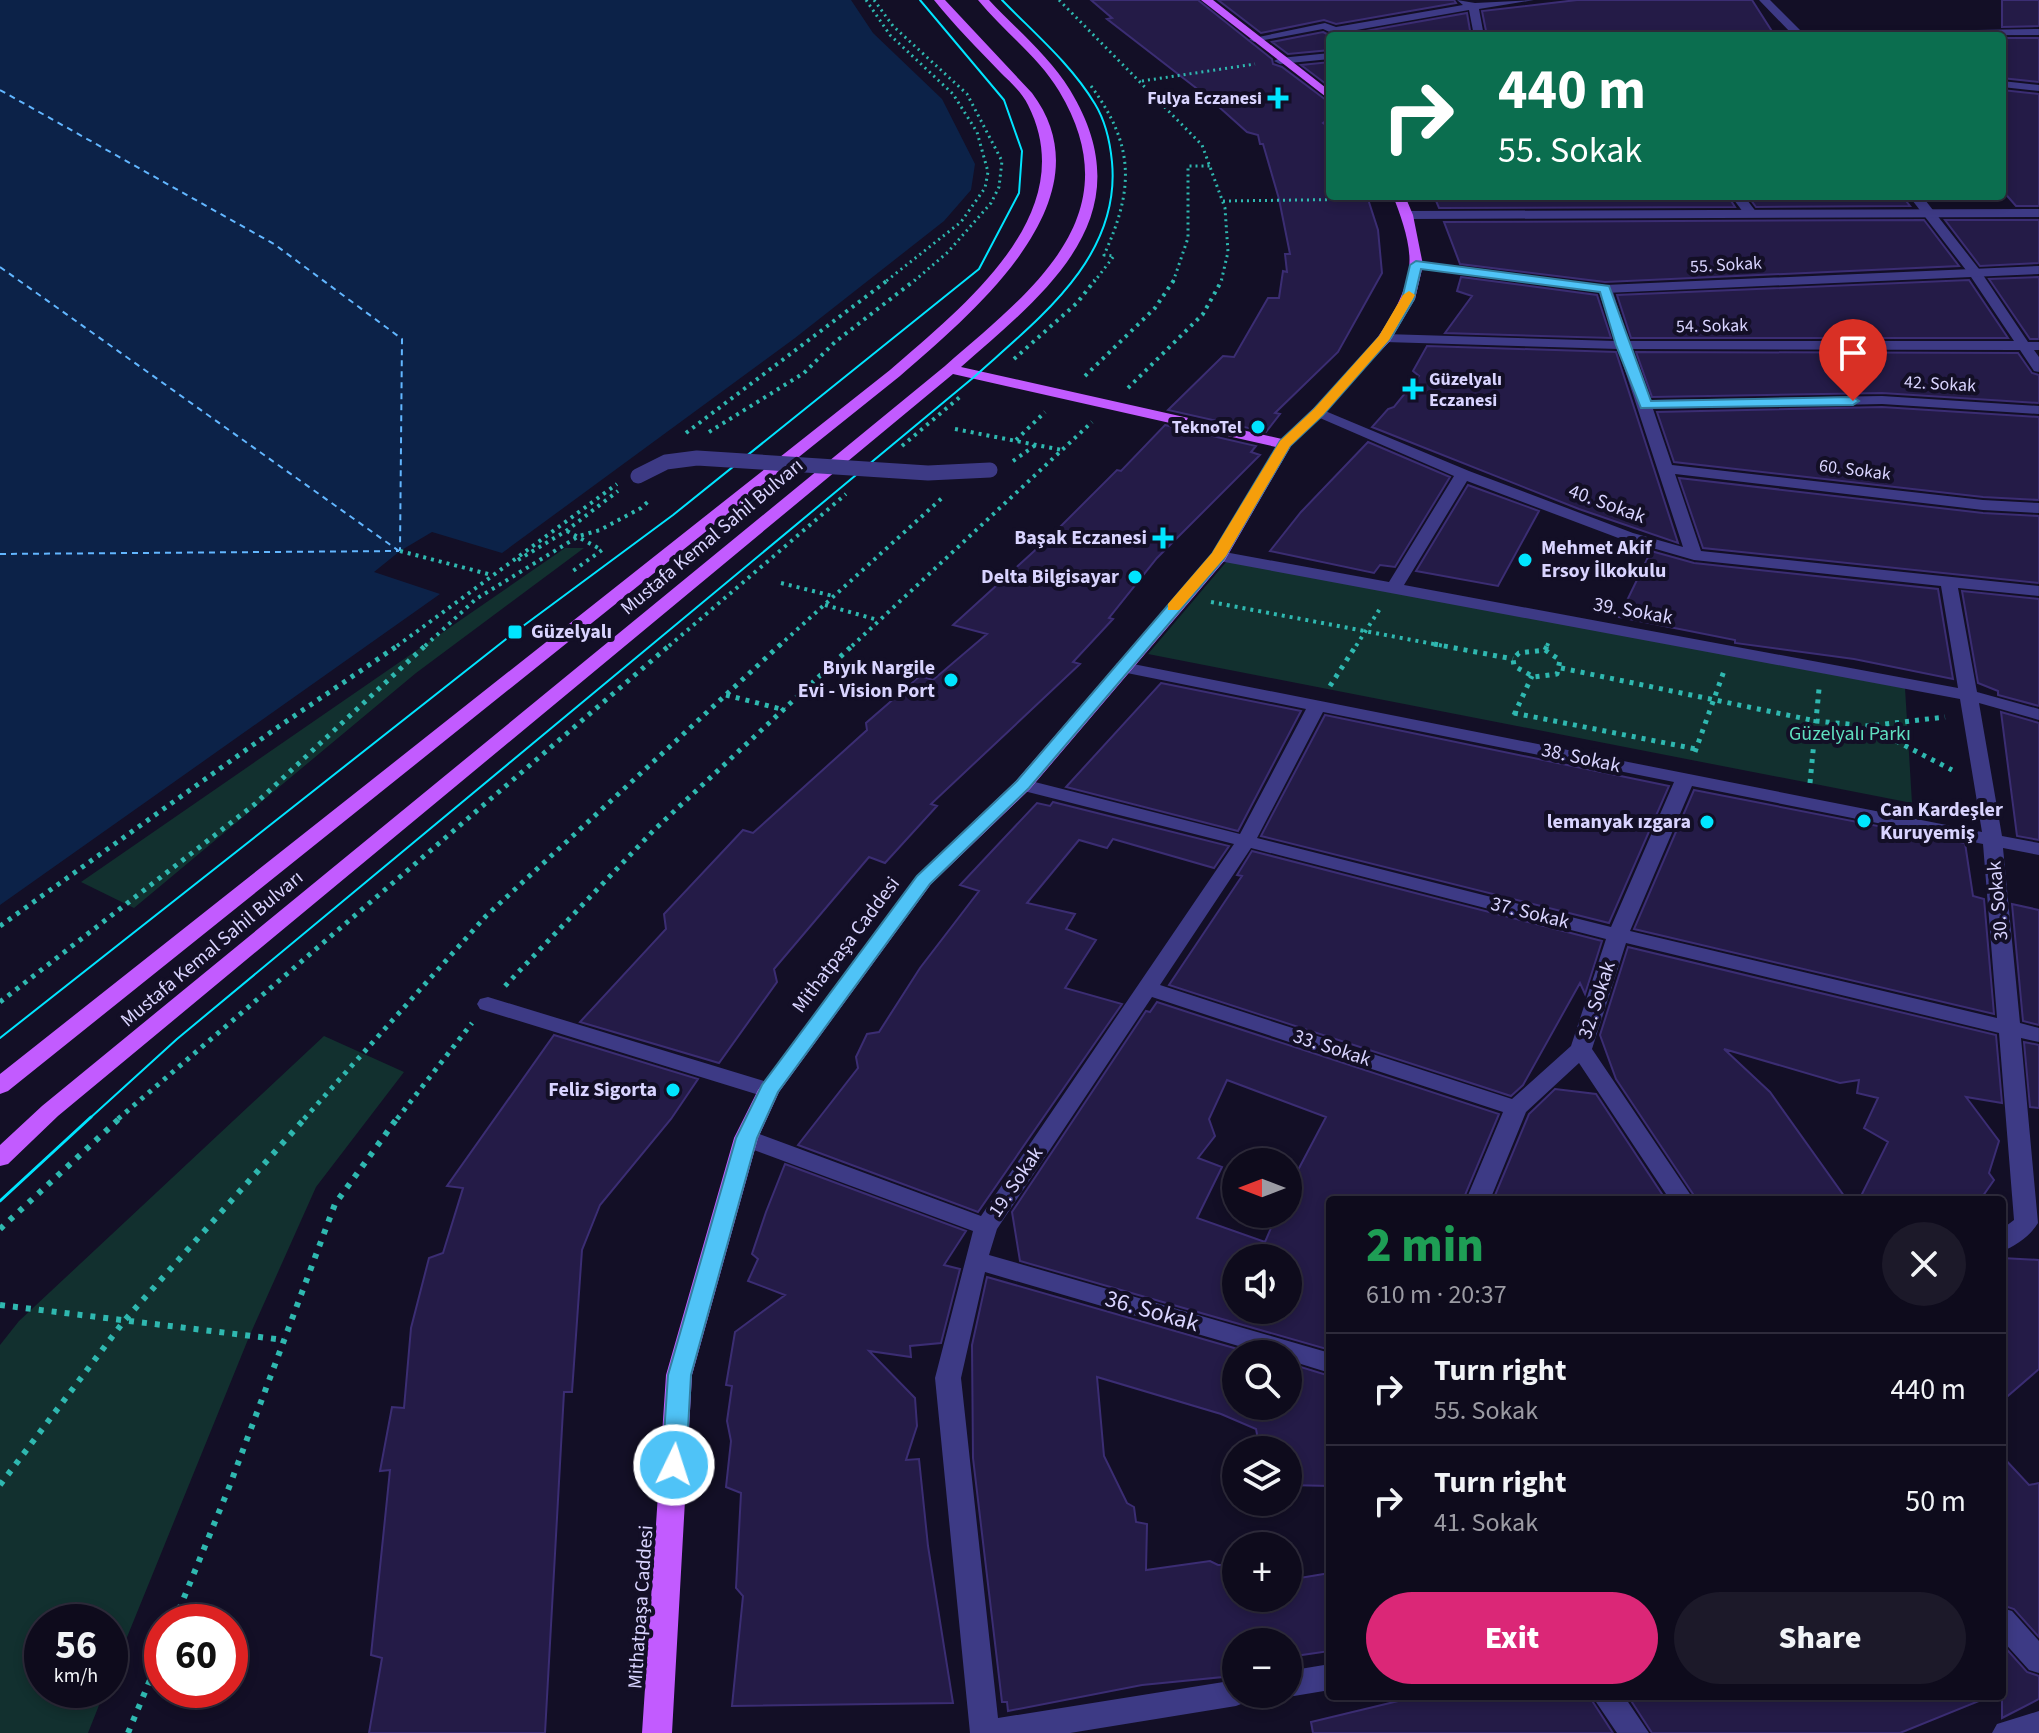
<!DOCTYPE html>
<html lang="en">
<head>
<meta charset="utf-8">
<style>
  :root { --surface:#0e0b1c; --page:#1c1929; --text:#f1f3f6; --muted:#9b9ba3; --line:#2e2b3b; --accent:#db2777 }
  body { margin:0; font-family:"Source Sans 3",sans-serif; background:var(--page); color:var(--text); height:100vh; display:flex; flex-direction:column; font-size:30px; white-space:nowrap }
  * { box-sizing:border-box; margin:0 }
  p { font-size:26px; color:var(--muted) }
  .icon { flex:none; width:44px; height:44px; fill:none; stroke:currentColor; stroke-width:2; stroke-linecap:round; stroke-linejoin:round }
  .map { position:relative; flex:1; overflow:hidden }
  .side { position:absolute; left:1326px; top:1196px; width:680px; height:504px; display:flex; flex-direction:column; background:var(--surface); border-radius:8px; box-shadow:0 4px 12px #0003,0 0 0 2px var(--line) }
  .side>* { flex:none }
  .banner { position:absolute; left:1326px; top:32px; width:680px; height:168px; border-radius:8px; box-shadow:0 4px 12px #0003,0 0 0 2px var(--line); background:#0b6e4f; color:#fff; overflow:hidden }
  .needle { width:52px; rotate:270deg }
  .controls { position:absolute; left:1222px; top:1148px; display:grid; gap:16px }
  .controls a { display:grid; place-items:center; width:80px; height:80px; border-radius:50%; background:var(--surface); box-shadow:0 4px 12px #0003,0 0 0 2px var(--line); font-size:40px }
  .speed { position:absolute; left:24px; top:1604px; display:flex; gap:16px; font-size:40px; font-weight:700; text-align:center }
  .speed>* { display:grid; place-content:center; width:104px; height:104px; border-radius:50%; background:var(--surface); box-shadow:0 4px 12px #0003,0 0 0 2px var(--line); line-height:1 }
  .speed small { font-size:20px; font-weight:400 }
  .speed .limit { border:12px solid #d22; background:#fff; color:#111 }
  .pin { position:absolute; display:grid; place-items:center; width:68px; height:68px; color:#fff; margin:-82px -34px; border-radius:50% 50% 50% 0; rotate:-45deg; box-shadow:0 0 8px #0007 }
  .pin .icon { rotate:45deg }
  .me { position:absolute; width:88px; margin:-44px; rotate:4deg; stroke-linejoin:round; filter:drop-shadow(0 0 6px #0008) }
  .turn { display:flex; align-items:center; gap:28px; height:168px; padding:0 40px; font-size:36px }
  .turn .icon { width:104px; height:104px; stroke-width:2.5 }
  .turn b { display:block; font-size:56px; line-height:68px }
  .round { display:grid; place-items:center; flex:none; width:84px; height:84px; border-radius:42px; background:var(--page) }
  .summary { display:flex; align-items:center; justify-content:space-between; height:136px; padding:0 40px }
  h1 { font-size:48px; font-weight:800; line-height:60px; color:#1e9e55 }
  .primary-button { display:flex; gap:16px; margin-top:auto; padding:16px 40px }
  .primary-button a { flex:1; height:92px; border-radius:48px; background:var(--accent); color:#fff; font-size:32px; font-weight:800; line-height:92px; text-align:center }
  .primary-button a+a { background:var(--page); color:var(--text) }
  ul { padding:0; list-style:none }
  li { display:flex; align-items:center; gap:24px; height:112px; padding:0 40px; border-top:2px solid var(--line) }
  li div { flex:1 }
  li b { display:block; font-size:30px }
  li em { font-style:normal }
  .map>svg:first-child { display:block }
  .green { fill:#12302f }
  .water { fill:#0c2248 }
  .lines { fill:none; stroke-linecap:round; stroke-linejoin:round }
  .ferry { stroke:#62b6ff; stroke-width:2; stroke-dasharray:6 5; stroke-linecap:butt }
  .building { fill:#241b47; stroke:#3b2d73; stroke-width:2; fill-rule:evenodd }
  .path-far3 { stroke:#2fb8b0; stroke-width:3; stroke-dasharray:2 4; stroke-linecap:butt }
  .path-far2 { stroke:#2fb8b0; stroke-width:4; stroke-dasharray:3 5; stroke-linecap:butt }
  .path-far1 { stroke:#2fb8b0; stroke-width:5; stroke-dasharray:4 6; stroke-linecap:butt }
  .path { stroke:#2fb8b0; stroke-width:6; stroke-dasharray:5 8; stroke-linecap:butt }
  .pedestrian { fill:#3d3a85; fill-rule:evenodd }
  .minor { fill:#3d3a85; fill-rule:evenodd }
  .tertiary { fill:#3d3a85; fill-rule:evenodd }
  .primary { fill:#c25bff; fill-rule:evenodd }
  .tram-far1 { stroke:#00e5ff; stroke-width:2 }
  .tram { stroke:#00e5ff; stroke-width:3 }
  .pedestrian-bridge { stroke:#3d3a85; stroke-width:15 }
  .route { fill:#4fc3f7; stroke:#337fa1; stroke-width:2 }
  .slow { fill:#f59e0b }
  .poi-dot { fill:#00e5ff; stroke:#130f26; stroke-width:3 }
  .labels { text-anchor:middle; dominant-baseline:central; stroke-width:8; stroke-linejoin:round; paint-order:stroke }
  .far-poi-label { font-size:18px; font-weight:bold; fill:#d9d4ff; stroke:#130f26; text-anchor:end }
  .far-street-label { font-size:18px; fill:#d9d4ff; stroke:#130f26 }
  .street-label { font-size:20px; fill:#d9d4ff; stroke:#130f26 }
  .poi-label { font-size:20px; font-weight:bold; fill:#d9d4ff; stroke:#130f26; text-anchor:end }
  .park-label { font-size:20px; fill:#5fe0c0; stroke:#130f26 }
  .near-street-label { font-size:24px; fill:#d9d4ff; stroke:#130f26 }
</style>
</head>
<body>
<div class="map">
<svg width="2039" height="1733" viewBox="0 0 2039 1733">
  <rect width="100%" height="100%" fill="#130f26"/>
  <!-- green -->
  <path class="green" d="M565,548H584L416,673L134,908L81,882Z
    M1227,561L1905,688L1912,803L1148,654Z
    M324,1036L404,1072L316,1187L249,1337L110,1679V1622H42V1690H105L88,1733H0V1345L19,1321Z"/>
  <!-- water -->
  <path class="water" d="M0,0H851L873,33L942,99L975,164L971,190L944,221L795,338L502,553L432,532L400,551L374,572L440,594L0,905Z"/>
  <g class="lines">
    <!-- ferry -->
    <path class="ferry" d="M0,90L274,244L402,339L400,551
      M0,267L399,551
      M0,554L399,551"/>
  </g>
  <!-- building -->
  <path class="building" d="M1091,0H1198L1272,59L1273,64L1282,67L1330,103V118L1323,123L1330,128V196H1367L1378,230L1382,273L1338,352L1275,413L1280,414L1266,432L1168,410L1223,356L1234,357L1268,298H1279L1283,271L1287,272L1285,254H1290L1279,199L1263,144H1260L1258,135L1247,132L1209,98L1107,19L1112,18Z
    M1218,0H1454L1456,3L1336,24L1324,20L1261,33Z
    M1577,0H1752L1775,36H1487L1482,11Z
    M2002,0H2039V26L2002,27Z
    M1467,13L1471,36H1362L1360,32Z
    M1323,32L1327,34L1330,50L1288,54L1272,42Z
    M2002,38H2039V82L2002,78Z
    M1330,62V87L1301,65Z
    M2002,90L2039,94V206H2016L2002,190Z
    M1434,196H1728L1735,207L1439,208Z
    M1748,196H1902L1910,206L1756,207Z
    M1924,220L1959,266L1605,282L1460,264L1444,222Z
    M1945,220H2039V263L1980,266Z
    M1461,277L1597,295L1611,338L1445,333L1472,296L1457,291Z
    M2039,277V339H2030L1989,279Z
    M1969,280L2008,338H1631L1617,295Z
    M1427,346L1616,352L1678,543L1579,509L1372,427L1388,409L1394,407L1419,376L1413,371Z
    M1636,352L2018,353L2032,373L2039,375V403L1882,393L1652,397Z
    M1882,407L2039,417V500L1983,497L1674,462L1657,412Z
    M1165,425L1256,446L1251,452L1260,455L1157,558L1109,618L1113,619L1073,662L1080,664L931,804L937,806L885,863L869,857L774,969L777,982L719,1063L580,1022L666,929L664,914L743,830L753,833L867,730L866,723L920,676L933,680L987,634L953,625L1054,533L1117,470L1121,471Z
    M1368,442L1450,477L1395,567L1380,565L1374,573L1270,551L1301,512Z
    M1679,478L1983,513L2039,516V583L1703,548Z
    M1468,485L1539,511L1498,586L1416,571Z
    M1651,551L1694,563L1938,589L1953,679L1854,659L1735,643V640L1619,617Z
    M1962,591L2039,599V706L1998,695V691L1978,683Z
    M1161,683L1301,711L1238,831L1066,787Z
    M2001,712L2039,723V840L2017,836Z
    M1325,715L1669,786L1609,923L1261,836Z
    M1694,790L1965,843L1973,896L1984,899L1994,1014L1634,929Z
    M1053,802L1229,846L1214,868L1113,839L1107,848L1079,840L1027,903L1075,914L1066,929L1096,940L1065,988L1122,1004L978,1212L798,1145L858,1068L856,1057L867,1034L879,1032L920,968L979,891L960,885L1037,803L1050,806Z
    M1252,851L1602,941L1585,994L1580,983L1523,1085L1511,1096L1169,985L1242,876L1237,875Z
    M2012,904L2039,910V1025L2023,1021Z
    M1628,947L1996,1035L2002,1103L1966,1097L1999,1141L1989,1173L1994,1180L1980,1200H1859L1888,1142L1864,1128L1878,1098L1857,1093L1859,1080L1840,1083L1724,1049L1770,1092L1847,1200H1697L1616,1079L1600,1035Z
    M1157,1002L1499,1114L1463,1200H1330V1350L1020,1261L1012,1212L1146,1011L1150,1012ZM1227,1080L1326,1117L1288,1189V1214H1277L1265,1242L1197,1218L1222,1167L1198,1158L1215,1136L1209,1119ZM1236,1258H1288V1310H1236Z
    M554,1035L698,1079L671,1119L600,1205L582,1250L572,1392H564L545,1733H369L382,1658L371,1655L390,1470L380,1471L392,1407L404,1408L411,1328L429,1258L443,1253L463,1188L447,1186Z
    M2024,1042L2039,1045V1108L2030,1107Z
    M1555,1089L1596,1094L1666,1200H1493L1529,1114Z
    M785,1164L966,1231L944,1265L960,1269L941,1343L910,1346L911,1357L869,1351L915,1398L917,1426L906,1460L919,1459L928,1546L953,1703L732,1706L743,1596L736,1588L741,1493L726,1487L731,1441L727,1421L732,1386L726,1385L735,1332L785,1295L748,1281L758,1259L752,1254L766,1212Z
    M2002,1258L2039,1260V1369L2002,1401Z
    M987,1277L1255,1354H1236V1406H1288V1363L1330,1376V1486L1288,1485V1450H1260L1256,1429L1221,1414L1097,1377L1104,1456L1127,1503L1134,1507L1136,1522L1147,1524L1146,1570L1210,1561L1218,1565H1236V1598H1288V1563L1294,1579L1330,1573V1651L1288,1657V1642H1236V1664L1232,1665L1233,1676L1142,1685L1008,1711L1007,1702H1002L973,1458L972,1345Z
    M2002,1456L2029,1485L2039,1483V1637L2014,1609L2002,1605Z
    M2002,1644L2027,1672L2039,1676V1699L2002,1718Z
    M1419,1696H1589L1613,1733H1313L1311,1722Z
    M1628,1696H1988L1989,1697L1900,1733H1652Z"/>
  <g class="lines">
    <!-- path-far3 -->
    <path class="path-far3" d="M866,0L890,35L953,94L977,132L988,172L985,188L961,222L885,282
      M874,0L893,26L967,94L1002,161L999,187L991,203L948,252L913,282
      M1059,0L1202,145L1225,208L1228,252L1221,282
      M1142,81L1255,64
      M1091,86C1135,146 1134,189 1104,255L1114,256L1094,282
      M1223,201L1378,199
      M1173,282L1188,238V166H1213"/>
    <!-- path-far2 -->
    <path class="path-far2" d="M1014,359L1077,303L1095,280
      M1085,376L1155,308L1174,280
      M1128,388L1203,314L1222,280
      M955,429L1062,450
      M709,432L804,373L835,342L915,280
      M686,433L888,280
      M1016,440L1045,412
      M902,446L961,396
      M1013,461L1037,444
      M567,531L602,550L570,573
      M400,551L492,575
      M518,560L566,531L618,491
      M781,583L833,596
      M1211,602L1444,646
      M825,605L878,620
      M397,646L617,484
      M425,646L476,599L579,536L600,530L641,508L651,499
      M669,646L846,494
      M779,646L942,498
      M852,646L1092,422
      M1356,646L1381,607
      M1547,646L1550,639"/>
    <!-- path-far1 -->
    <path class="path-far1" d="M1434,644L1513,659
      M1545,650L1560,660L1557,674L1534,677L1514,666L1513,659L1519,653Z
      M1545,650L1548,644
      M1561,668L1816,721L1868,726L1945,717
      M1330,686L1357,644
      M726,695L785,710
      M1514,713L1696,749
      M1514,715L1532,676
      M1869,727L1952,770
      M1695,752L1724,671
      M1810,783L1819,689
      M0,926L278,727L400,644
      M505,986L654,830L854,644
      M0,1002L255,804L427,644
      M118,1119L671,644
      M304,1119L486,916L781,644
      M397,1119L472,1023"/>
    <!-- path -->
    <path class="path" d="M0,1229L121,1117
      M0,1305L284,1340
      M0,1485L124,1321L306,1117
      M174,1622L228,1490L335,1204L398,1117
      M128,1733L162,1651"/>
    <!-- pedestrian -->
    <path class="pedestrian" d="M1330,53V59L1280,64L1274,61L1280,58Z"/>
    <!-- minor -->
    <path class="minor" d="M1457,0L1475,3L1534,0L1479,9L1484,36H1474L1469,10L1334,34L1323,29L1254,42L1249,39L1325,23L1336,27L1463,5Z
      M1759,0H1770L1803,33L2039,29V35L1790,36L1792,34Z
      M2002,81L2039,85V91L2002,87Z
      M1731,196H1744L1757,213L1756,216H1746Z
      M1909,196H1922L1979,269L2028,342H2039V350H2034L2039,357V372L2034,371L2020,350L1632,349L1650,400L1882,396L2039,406V414L1882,404L1653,409L1672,465L1983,500L2039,503V513L1983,510L1675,474L1701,551L2039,586V596L1958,588L1977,692L2039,709V720L1979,703L2002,836L2039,843V855L2003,848L2020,1023L2039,1028V1042L2021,1038L2038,1223C2031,1235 2015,1247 2002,1251V1229L2014,1220L1999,1033L1626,943L1592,1049L1694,1200H1670L1579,1063L1526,1112L1490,1200H1466L1503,1112L1152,997L997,1229L989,1255L1330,1353V1373L1288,1360V1354H1266L985,1272L961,1378L998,1718L1236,1680V1694H1250L1246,1702L1236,1706L1070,1733H970L935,1378L973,1231L738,1144L734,1138L738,1132H754L981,1216L1234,844L1016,789L1013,785L1023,779L1240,834L1306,709L1117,671L1114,667L1117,663L1123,662L1982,832L1960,699L1219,561L1211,556L1219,551L1389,582L1454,476L1313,415V409L1318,408L1469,471L1633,533L1683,547L1618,349L1385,342L1378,338L1385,334L1615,341L1598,289L1605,285L1612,289L1629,341H2014L1969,274ZM1467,481L1621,539L1694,560L1941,586L1958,688L1404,585ZM1323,712L1674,782L1611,927L1257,838ZM1692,786L1983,844L1997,1018L1630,931ZM1251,848L1606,939L1571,1046L1512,1099L1160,985Z
      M488,997L777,1085L780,1090L777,1095L769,1098L480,1009L477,1004L480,999Z
      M2002,1608L2012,1611L2039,1641V1673L2029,1670L2002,1640Z
      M1330,1664V1690L1288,1697L1281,1694H1288V1671Z
      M1592,1696H1624L1649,1733H1617Z
      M2039,1711V1733H1992L1997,1724Z"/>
    <!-- tertiary -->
    <path class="tertiary" d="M2039,209V217L1407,219L1401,215L1407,211Z
      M1416,261L1605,285L2039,266V274L1605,293L1411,268L1409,265Z"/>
    <!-- primary -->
    <path class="primary" d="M934,0H945L1032,93C1112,199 972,313 900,376L8,1091L0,1094V1074L890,370C963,306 1083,214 1028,105C1022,92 1010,82 1000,72C978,49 954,25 934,0Z
      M978,0H989C1016,29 1049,56 1070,90C1146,215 1049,290 961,367L1282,439C1327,395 1400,332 1409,268C1412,246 1401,216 1393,196H1405L1413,215L1423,265L1415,299L1390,341L1291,446L1225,560L1030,789L931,884L779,1092L758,1138L692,1375L672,1733H642L666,1375L734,1138L758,1090L917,876L1016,781L1212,554L1276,447L953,374L58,1116L8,1164L0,1166V1145L42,1106L945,366C1032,290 1134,216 1059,91C1038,56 1003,31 978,0Z
      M1201,0H1213L1330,91V100Z"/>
    <!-- tram-far1 -->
    <path class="tram-far1" d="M0,1038L515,632L673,515L979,269L1019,193L1022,151L1004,100L920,0
      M89,1119L177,1039L974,377C1038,319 1121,258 1112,162C1110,141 1106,122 1095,104C1071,64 1034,33 1002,0"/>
    <!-- tram -->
    <path class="tram" d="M0,1201L91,1117"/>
    <!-- pedestrian-bridge -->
    <path class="pedestrian-bridge" d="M638,476L666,462L697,458L928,473L990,470"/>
  </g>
  <!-- route -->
  <path class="route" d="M1416,261L1609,286L1651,401L1853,397L1859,401L1853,405L1641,408L1616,345L1600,292L1421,269L1414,299L1391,338L1323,415L1290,446L1224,559L1029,788L930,884L778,1092L757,1138L691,1375L686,1465L682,1471L674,1474L665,1471L662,1465L668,1375L736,1138L762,1085L917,876L1017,781L1212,554L1280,441L1314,409L1380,336L1402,299L1410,265Z"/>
  <!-- slow -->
  <path class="slow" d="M1409,291L1415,295L1389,340L1323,415L1290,446L1226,556L1179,610H1168V604L1212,553L1280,441L1314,409L1379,336L1403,295Z"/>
  <!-- markers -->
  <g class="poi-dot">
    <path d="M1274 86h8v8h8v8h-8v8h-8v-8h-8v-8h8z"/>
    <path d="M1409 377h8v8h8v8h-8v8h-8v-8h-8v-8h8z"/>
    <circle cx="1258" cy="427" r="8"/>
    <path d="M1159 526h8v8h8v8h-8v8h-8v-8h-8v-8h8z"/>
    <circle cx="1525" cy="560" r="8"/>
    <circle cx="1135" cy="577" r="8"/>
    <rect x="507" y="624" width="16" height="16" rx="4"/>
    <circle cx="951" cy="680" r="8"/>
    <circle cx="1864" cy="821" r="8"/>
    <circle cx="1707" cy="822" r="8"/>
    <circle cx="673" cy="1090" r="8"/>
  </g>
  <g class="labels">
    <!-- far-poi labels -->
    <g class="far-poi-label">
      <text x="1262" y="98">Fulya Eczanesi</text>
      <text x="1429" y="379" text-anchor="start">Güzelyalı<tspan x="1429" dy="21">Eczanesi</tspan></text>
      <text x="1242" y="427">TeknoTel</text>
    </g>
    <!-- far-street labels -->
    <g class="far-street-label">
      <text transform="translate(1726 265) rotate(-3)">55. Sokak</text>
      <text transform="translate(1712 326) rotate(-1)">54. Sokak</text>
      <text transform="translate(1940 384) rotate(3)">42. Sokak</text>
      <text transform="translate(1855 470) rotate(7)">60. Sokak</text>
    </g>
    <!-- street labels -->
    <g class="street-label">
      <text transform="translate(1607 504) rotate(20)">40. Sokak</text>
      <text transform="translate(712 537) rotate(-40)">Mustafa Kemal Sahil Bulvarı</text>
      <text transform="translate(1633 611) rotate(10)">39. Sokak</text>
      <text transform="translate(1581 758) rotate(12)">38. Sokak</text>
      <text transform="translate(1998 901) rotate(-95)">30. Sokak</text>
      <text transform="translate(1530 913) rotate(14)">37. Sokak</text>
      <text transform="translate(846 945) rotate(-53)">Mithatpaşa Caddesi</text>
      <text transform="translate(212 949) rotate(-40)">Mustafa Kemal Sahil Bulvarı</text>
      <text transform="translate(1597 1000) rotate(-72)">32. Sokak</text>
      <text transform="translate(1332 1048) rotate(18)">33. Sokak</text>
      <text transform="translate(1016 1182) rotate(-56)">19. Sokak</text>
      <text transform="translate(641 1607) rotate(-86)">Mithatpaşa Caddesi</text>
    </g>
    <!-- poi labels -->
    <g class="poi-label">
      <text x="1147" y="538">Başak Eczanesi</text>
      <text x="1541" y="548" text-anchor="start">Mehmet Akif<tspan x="1541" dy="23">Ersoy İlkokulu</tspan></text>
      <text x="1119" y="577">Delta Bilgisayar</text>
      <text x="531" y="632" text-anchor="start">Güzelyalı</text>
      <text x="935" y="668">Bıyık Nargile<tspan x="935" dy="23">Evi - Vision Port</tspan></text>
      <text x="1880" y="810" text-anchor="start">Can Kardeşler<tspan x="1880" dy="23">Kuruyemiş</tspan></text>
      <text x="1691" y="822">lemanyak ızgara</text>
      <text x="657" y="1090">Feliz Sigorta</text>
    </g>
    <!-- park labels -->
    <g class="park-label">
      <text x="1850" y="734">Güzelyalı Parkı</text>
    </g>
    <!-- near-street labels -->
    <g class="near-street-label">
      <text transform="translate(1152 1311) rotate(16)">36. Sokak</text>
    </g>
  </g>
</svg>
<div class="controls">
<a><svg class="needle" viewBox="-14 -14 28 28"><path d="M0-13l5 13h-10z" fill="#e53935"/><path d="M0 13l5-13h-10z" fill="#9b9ba3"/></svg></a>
<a><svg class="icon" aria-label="sound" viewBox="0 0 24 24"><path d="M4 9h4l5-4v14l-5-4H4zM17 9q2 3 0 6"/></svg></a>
<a><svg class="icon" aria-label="search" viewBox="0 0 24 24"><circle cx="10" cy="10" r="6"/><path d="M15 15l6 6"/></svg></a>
<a><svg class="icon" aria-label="layers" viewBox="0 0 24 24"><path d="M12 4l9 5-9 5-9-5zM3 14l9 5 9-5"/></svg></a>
<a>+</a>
<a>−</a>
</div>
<div class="speed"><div>56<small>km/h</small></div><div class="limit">60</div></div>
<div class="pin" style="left:1853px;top:401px;background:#d93025"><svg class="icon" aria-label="arrive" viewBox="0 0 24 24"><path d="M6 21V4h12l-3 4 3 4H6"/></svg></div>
<svg class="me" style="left:674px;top:1465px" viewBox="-20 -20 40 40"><circle r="17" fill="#4fc3f7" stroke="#fff" stroke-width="3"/><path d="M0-11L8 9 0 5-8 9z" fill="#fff"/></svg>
<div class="banner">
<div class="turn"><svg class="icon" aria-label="right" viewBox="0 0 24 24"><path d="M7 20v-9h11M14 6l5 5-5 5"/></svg><div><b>440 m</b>55. Sokak</div></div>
</div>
<section class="side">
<div class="summary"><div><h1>2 min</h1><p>610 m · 20:37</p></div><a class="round"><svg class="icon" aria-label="close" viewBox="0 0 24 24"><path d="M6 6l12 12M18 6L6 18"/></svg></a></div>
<ul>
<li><svg class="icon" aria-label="right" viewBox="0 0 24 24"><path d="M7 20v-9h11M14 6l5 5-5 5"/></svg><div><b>Turn right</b><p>55. Sokak</p></div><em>440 m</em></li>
<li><svg class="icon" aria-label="right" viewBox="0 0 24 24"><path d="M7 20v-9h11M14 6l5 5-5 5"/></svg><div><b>Turn right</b><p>41. Sokak</p></div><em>50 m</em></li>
</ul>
<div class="primary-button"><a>Exit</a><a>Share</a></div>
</section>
</div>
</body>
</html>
